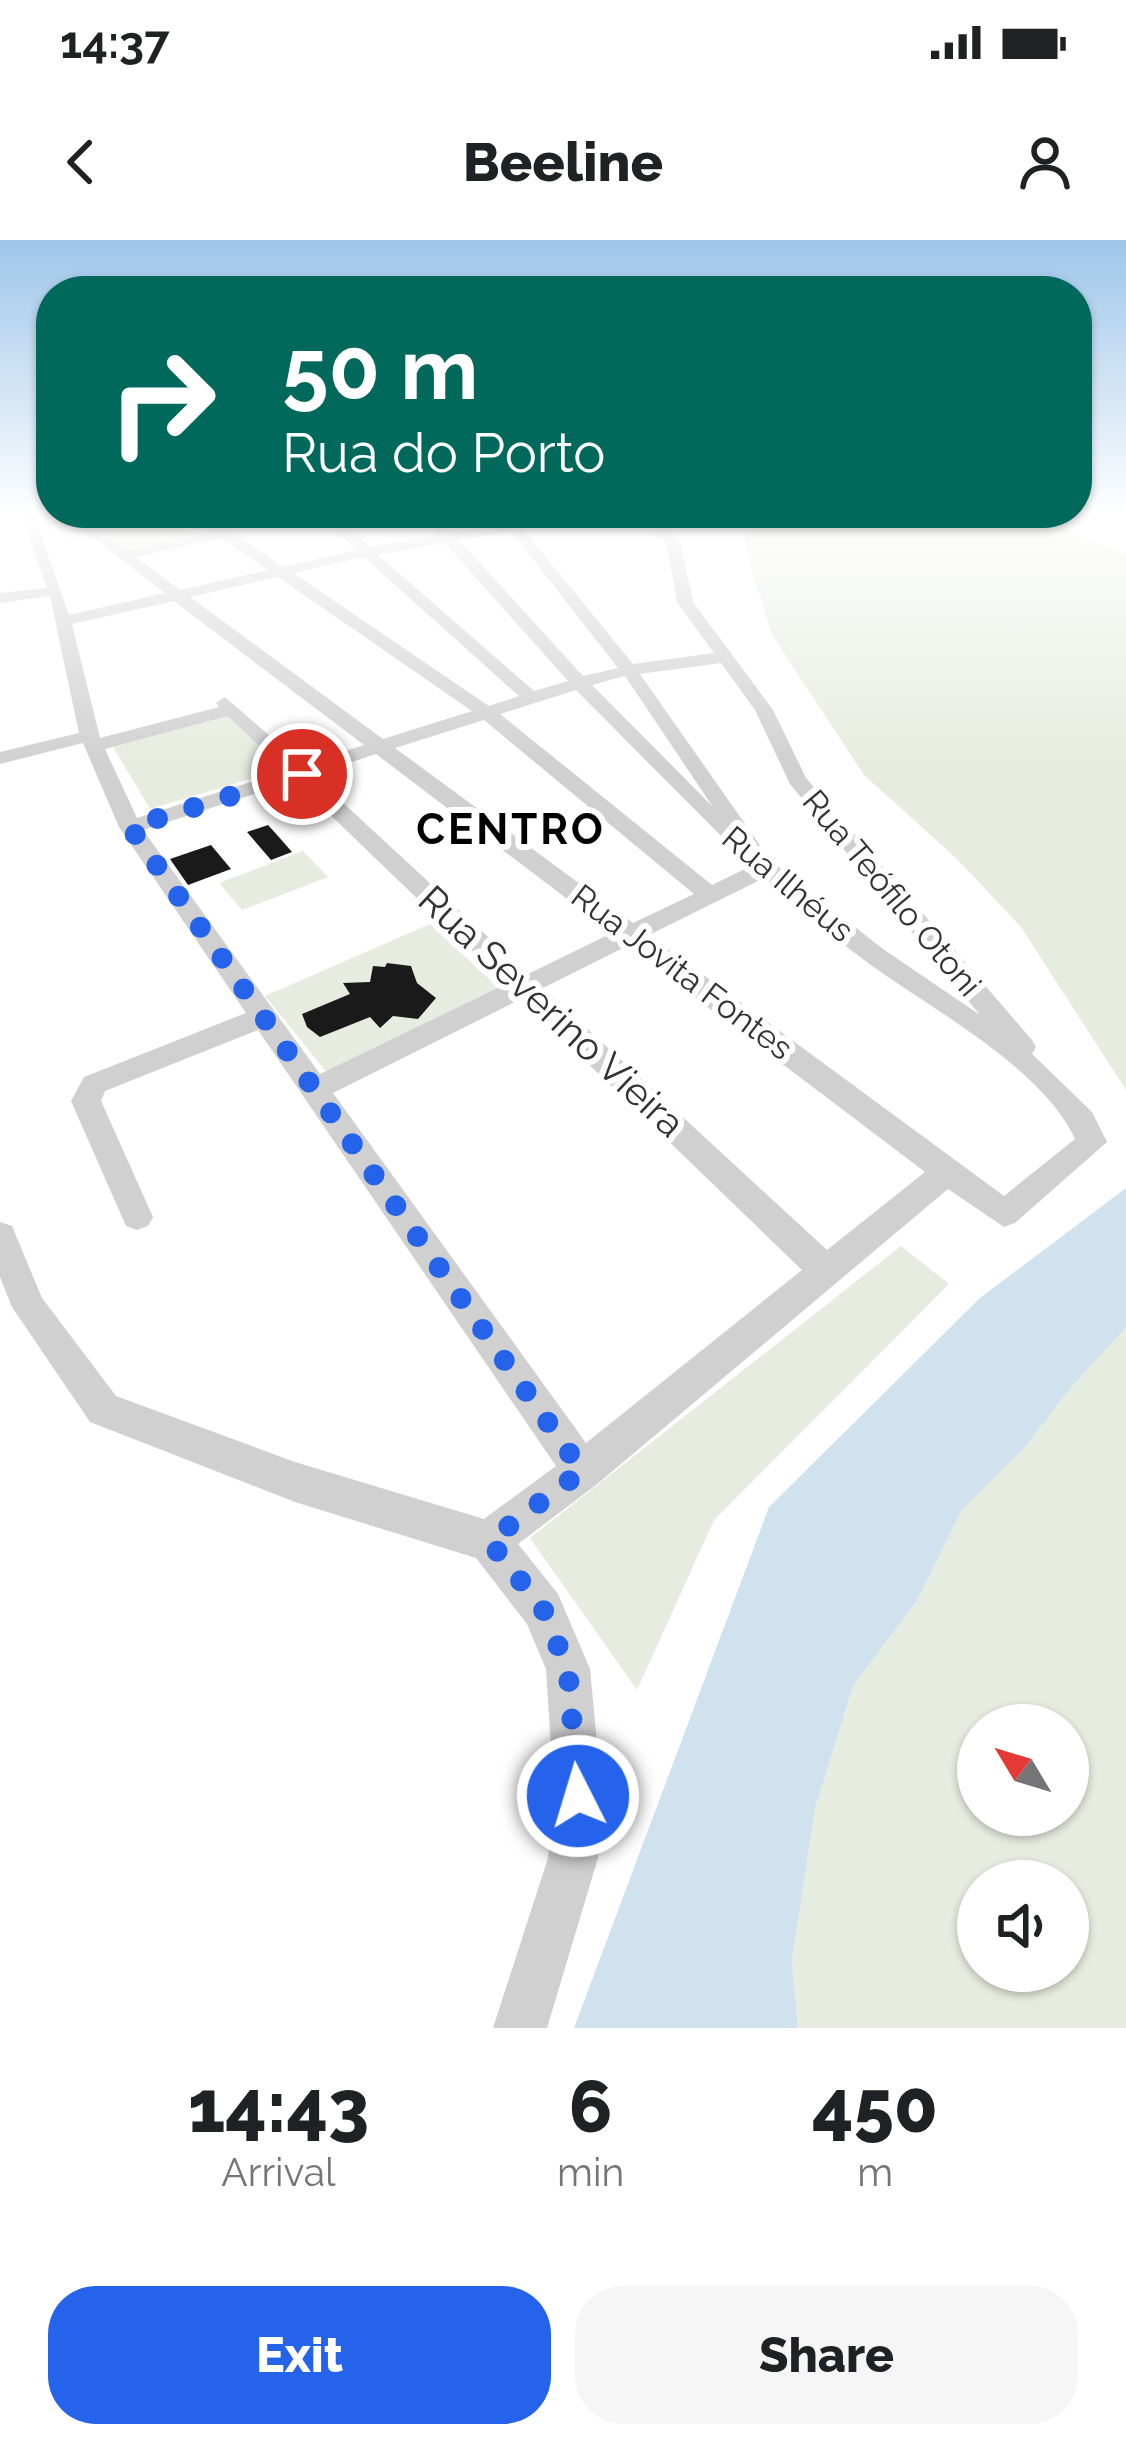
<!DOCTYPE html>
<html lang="en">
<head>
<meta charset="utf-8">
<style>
  :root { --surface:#fff; --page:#f6f6f6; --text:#202124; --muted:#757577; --accent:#2563eb }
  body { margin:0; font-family:Raleway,sans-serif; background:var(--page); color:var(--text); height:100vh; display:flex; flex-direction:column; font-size:45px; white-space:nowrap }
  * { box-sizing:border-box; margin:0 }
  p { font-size:39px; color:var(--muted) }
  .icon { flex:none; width:66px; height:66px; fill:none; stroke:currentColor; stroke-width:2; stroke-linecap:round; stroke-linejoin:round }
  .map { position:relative; height:1788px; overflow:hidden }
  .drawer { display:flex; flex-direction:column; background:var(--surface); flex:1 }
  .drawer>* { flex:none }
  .top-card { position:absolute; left:36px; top:36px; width:1056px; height:252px; border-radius:48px; box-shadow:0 3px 9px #0004; background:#00695c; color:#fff; overflow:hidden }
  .needle { width:78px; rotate:308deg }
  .buttons { position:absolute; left:957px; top:1464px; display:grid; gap:24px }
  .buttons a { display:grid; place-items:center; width:132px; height:132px; border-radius:50%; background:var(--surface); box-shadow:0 3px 9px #0004; font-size:60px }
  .pin { position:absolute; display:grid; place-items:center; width:102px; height:102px; color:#fff; margin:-51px; border:6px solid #fff; border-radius:50%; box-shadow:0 3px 12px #0007 }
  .me { position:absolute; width:132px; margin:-66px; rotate:355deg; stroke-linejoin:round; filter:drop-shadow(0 0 9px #0008) }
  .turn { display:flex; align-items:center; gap:42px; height:252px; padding:0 48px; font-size:54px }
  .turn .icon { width:156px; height:156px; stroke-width:2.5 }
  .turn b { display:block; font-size:84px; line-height:102px }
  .eta { display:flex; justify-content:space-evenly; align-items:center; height:204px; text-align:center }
  .eta b { font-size:72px; font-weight:800; line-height:84px }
  .primary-button { display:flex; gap:24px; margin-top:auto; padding:24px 48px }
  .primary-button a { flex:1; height:138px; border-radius:48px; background:var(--accent); color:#fff; font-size:48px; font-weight:800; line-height:138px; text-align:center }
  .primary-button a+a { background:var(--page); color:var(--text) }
  .status { display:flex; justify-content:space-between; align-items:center; height:84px; padding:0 60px; background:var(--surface); direction:ltr }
  .status svg { height:33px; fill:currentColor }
  header { display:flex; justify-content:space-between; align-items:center; height:156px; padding:0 48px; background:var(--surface); font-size:54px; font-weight:800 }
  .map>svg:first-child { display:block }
  .green { fill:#e6ecdf; fill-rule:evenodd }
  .water { fill:#cfe2ee }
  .building { fill:#1a1a1a }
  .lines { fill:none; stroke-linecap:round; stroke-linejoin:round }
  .minor { fill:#d0d0d0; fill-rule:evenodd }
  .route { stroke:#2563eb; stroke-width:21; stroke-dasharray:0 37.8 }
  .labels { text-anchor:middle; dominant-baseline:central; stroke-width:12; stroke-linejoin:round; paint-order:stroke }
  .far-street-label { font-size:33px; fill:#333; stroke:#fff }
  .street-label { font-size:39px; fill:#333; stroke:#fff }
  .far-district-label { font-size:42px; font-weight:bold; letter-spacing:3px; fill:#000; stroke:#fff }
</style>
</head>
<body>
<div class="status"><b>14:37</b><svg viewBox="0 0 49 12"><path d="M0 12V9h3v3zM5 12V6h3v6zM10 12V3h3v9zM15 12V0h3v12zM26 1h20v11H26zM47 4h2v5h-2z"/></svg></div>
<header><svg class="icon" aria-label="back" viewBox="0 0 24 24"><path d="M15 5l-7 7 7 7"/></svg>Beeline<svg class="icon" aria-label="person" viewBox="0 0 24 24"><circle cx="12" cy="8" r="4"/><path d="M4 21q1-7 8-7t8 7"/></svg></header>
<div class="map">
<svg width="1126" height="1788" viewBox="0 0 1126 1788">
  <rect width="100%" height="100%" fill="#fff"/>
  <!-- green -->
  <path class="green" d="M109,275H161L196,296L130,311L89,280Z
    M758,275H1026L1126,314V850L1021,687L956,618L864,535L771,393L746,310V297Z
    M228,476L284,529L150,569L113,507Z
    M303,611L328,637L242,670L219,643Z
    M430,684L501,750L328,834L265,756Z
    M901,1006L949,1044L714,1280L637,1450L530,1298Z
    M1126,1088V1788H798L792,1721L815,1569L853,1446L917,1361L962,1270L1025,1207L1073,1145ZM978,1485H1068V1575H978ZM978,1641H1068V1731H978Z"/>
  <!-- water -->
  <path class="water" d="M1126,948V1088L1073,1145L1025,1207L962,1270L917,1361L853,1446L815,1569L792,1721L798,1788H574L769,1267L980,1058Z"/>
  <!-- building -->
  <path class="building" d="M268,585L278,596L292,612L271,620L247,592Z
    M211,605L231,629L188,645L170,619Z
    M387,723L411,726L417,743L436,758L418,779L393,776L380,788L370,777L320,797L307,787L302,774L350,754L343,743L370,742L373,726L385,727Z"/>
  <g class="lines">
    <!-- minor -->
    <path class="minor" d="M21,275H34L69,375L165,353L64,275H79L127,311L212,292L191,275H206L283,327L356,310L319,275H333L370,307L439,295L422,275H436L452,293L505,284L499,275H512L518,282L587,275L523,289L633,424L714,413L677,362L666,302L640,275H654L680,301L693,362L773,470L806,538L1032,800L1036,807L1032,814L1092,872L1107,902L1015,983L1004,987L948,949L596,1245L518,1304L558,1354L590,1429L602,1555L598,1618L547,1788H493L548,1618L554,1555L546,1429L527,1384L476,1318L295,1262L90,1182L12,1067L0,1037V982L12,986L42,1058L116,1156L295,1222L484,1279L556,1226L258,790L105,851L101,861L153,977L148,986L137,990L126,986L71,861L84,837L246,773L119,587L83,503L0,524V512L79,493L50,356L0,363V353L47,348ZM511,291L618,428L583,436L459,300ZM221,298L268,330L180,350L136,317ZM445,303L568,441L534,451L378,315ZM364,317L519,456L489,466L293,333ZM278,337L472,471L383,499L190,357ZM174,361L364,505L303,525L225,457L216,463L219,467L100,498L72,384ZM721,423L755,470L790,544L980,775L883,709L771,621L640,434ZM625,436L713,567L592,445ZM576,450L751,626L712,645L500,474ZM228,476L285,531L137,578L105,509ZM484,480L694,654L633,683L395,508ZM376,514L612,693L528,734L313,535ZM295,541L506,744L320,834L143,590ZM764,638C796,666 829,694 864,720C927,767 1042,826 1075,899L1004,956L649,695ZM627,706L925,932L827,1010L543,748ZM521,759L802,1030L586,1203L333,853Z"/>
  </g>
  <!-- sky -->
  <linearGradient id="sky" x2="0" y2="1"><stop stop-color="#9ec6ea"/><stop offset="0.52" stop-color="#fff"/><stop offset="1" stop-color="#fff" stop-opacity="0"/></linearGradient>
  <rect width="1126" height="526" fill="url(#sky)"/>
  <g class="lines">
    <!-- route -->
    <path class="route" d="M302,534L130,587L582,1231L489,1301L543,1369L568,1430L578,1556"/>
  </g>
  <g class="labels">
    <!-- far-street labels -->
    <g class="far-street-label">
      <text transform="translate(788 644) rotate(40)">Rua Ilhéus</text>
      <text transform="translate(892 653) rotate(50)">Rua Teófilo Otoni</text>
      <text transform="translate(682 732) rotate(37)">Rua Jovita Fontes</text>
    </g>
    <!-- street labels -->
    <g class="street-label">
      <text transform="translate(552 771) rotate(43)">Rua Severino Vieira</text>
    </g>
    <!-- far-district labels -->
    <g class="far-district-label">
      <text x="511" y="589">CENTRO</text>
    </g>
  </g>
</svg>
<div class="buttons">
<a><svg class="needle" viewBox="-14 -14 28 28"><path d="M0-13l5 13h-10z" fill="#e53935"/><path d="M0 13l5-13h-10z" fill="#757577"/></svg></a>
<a><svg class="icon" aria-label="sound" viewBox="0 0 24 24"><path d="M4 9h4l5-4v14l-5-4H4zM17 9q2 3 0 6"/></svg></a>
</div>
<div class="pin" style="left:302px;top:534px;background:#d93025"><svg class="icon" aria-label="arrive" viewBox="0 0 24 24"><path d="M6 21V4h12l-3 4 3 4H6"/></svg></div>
<svg class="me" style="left:578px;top:1556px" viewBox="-20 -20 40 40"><circle r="17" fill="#2563eb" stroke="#fff" stroke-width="3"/><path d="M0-11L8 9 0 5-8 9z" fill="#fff"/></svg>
<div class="top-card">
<div class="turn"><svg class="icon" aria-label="right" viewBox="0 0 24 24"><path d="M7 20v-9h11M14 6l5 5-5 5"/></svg><div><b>50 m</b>Rua do Porto</div></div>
</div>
</div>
<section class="drawer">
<div class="eta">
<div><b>14:43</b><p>Arrival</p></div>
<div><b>6</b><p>min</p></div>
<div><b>450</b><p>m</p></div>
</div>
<div class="primary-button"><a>Exit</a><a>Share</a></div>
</section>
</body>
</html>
